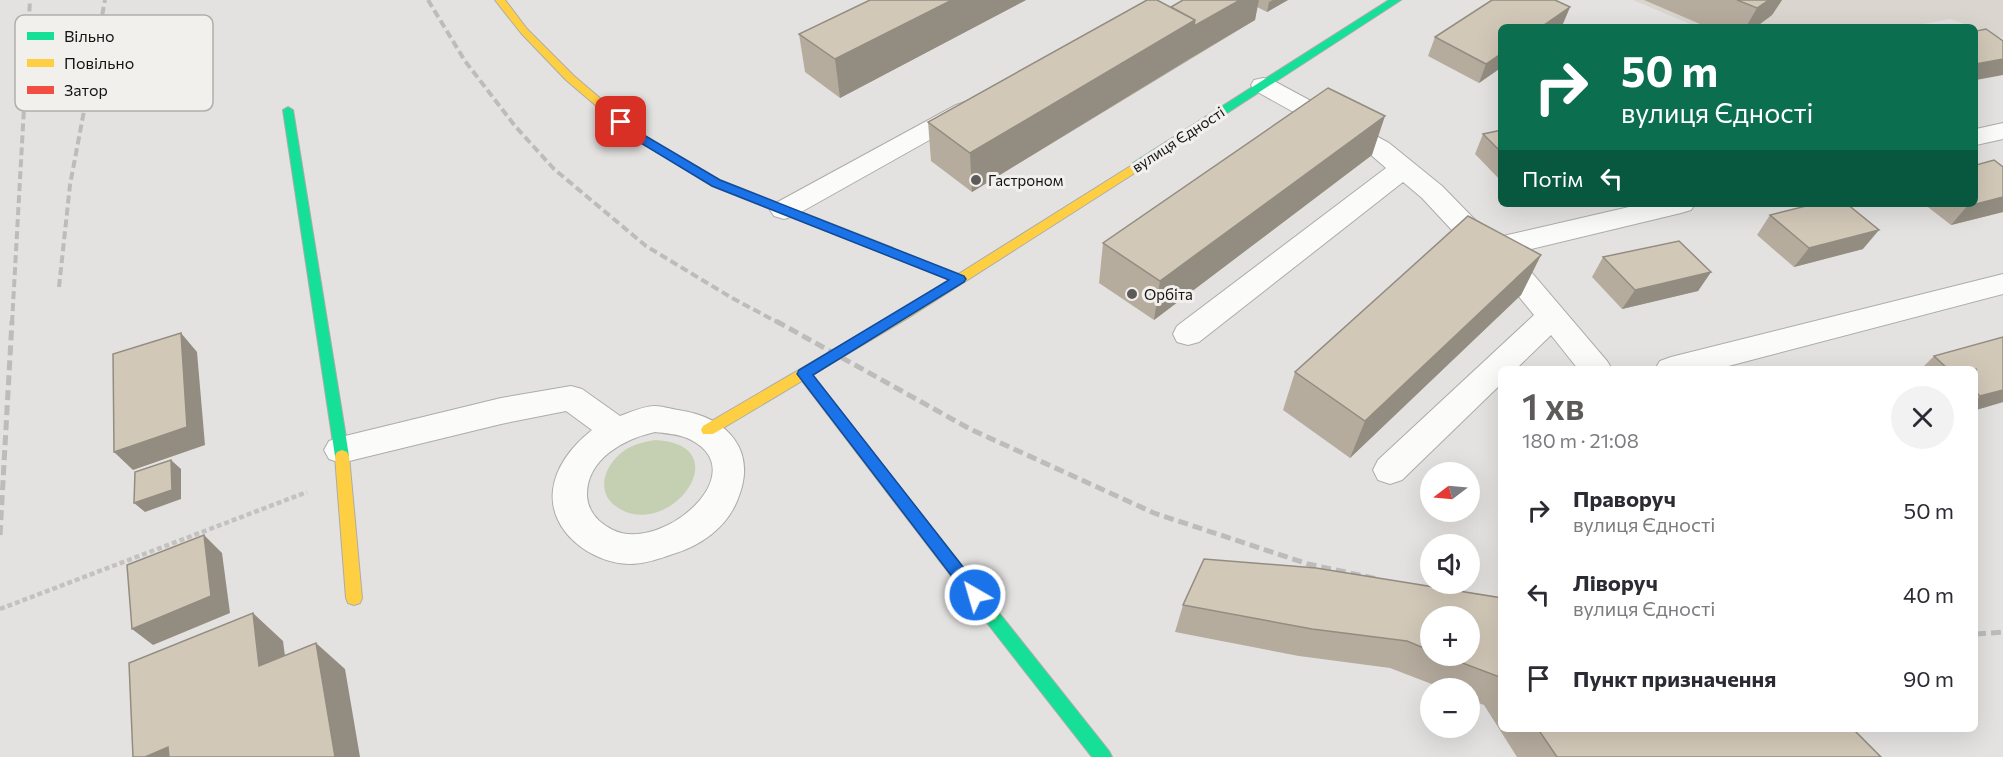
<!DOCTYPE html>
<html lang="uk">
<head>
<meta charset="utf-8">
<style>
  :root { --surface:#fff; --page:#f2f2f3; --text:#2b2b33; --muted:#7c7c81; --accent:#5d5b5a }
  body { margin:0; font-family:Commissioner,sans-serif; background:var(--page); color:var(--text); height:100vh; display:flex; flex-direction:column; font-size:22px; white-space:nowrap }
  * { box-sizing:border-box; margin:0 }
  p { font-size:20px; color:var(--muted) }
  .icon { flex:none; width:33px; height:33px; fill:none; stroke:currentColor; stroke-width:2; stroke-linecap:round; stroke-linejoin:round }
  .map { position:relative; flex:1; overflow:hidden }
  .sheet { position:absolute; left:1498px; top:366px; width:480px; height:366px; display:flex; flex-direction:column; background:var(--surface); border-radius:9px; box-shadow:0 6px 24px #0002 }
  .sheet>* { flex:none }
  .banner { position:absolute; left:1498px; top:24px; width:480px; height:183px; border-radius:9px; box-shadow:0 6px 24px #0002; background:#0b6e4f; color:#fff; overflow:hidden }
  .needle { width:39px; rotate:254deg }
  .tools { position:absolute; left:1420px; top:462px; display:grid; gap:12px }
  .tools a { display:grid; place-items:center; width:60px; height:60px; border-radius:50%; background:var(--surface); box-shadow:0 6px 24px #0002; font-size:30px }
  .pin { position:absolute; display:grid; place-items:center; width:51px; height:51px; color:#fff; margin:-26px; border-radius:12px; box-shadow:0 3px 9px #0006 }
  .me { position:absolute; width:66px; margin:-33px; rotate:322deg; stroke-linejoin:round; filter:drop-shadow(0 0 4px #0008) }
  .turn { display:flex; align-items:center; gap:21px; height:126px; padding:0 24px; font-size:27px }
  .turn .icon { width:78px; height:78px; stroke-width:2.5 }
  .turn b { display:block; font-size:42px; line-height:51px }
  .then { display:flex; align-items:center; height:57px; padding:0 24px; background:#0003; gap:12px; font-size:22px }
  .round { display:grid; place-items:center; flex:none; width:63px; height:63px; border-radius:32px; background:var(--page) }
  .headline { display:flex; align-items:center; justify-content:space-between; height:102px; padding:0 24px }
  h1 { font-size:36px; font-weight:600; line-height:45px; color:var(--accent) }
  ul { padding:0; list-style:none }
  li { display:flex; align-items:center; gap:18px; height:84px; padding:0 24px }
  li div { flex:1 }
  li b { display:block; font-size:22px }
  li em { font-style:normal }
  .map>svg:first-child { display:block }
  .built { fill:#dad6cf }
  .green { fill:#c5d0b2 }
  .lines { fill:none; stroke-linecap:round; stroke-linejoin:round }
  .street-casing { stroke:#acacaa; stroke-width:2 }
  .fast-casing { stroke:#acacaa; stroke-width:2 }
  .slow-casing { stroke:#acacaa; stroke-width:2 }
  .jam-casing { stroke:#acacaa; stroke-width:2 }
  .path { stroke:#c3c2c1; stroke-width:4.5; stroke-dasharray:5 3; stroke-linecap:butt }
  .street { fill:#fbfbfa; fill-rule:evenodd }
  .fast { fill:#16e098; fill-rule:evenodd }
  .slow { fill:#ffcf43; fill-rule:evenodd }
  .jam { fill:#f24e42; fill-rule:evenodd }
  .rail-far1 { stroke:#bcbcbb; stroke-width:4; stroke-dasharray:8 4; stroke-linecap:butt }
  .rail { stroke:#bcbcbb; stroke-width:5; stroke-dasharray:10 5; stroke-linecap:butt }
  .wall { fill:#b5ac9e; fill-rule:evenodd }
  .shaded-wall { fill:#938c81 }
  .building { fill:#d2c8b8; stroke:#938c81; stroke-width:1.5 }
  .route { fill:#1a73e8; stroke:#114b97; stroke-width:1.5 }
  .poi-dot { fill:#5d5b5a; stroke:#f2f0ec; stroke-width:2 }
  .labels { text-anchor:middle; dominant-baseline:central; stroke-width:6; stroke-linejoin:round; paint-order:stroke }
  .street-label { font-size:15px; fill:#141312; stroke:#f2f0ec }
  .poi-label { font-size:15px; fill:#141312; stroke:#f2f0ec; text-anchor:start }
  .key { fill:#f2f0ec; stroke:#afaeab; stroke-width:1.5 }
  .key-label { font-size:16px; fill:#141312 }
</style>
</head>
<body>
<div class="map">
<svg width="2003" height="757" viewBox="0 0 2003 757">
  <rect width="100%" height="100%" fill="#e4e2e0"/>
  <!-- built -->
  <path class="built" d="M1633,0H2003V38L1950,19L1908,27H1697Z"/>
  <!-- green -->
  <path class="green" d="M655,440C740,444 672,539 620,509C594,495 603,465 625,450C634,444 644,442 655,440Z"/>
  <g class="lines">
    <!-- street casing -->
    <g class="street-casing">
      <path id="street" d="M1263,78L1272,80L1389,143L1442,186L1483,228L1499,237L1642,204H1695L1691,210L1681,213L1515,253L1607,361L1612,369H1578L1551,335L1516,369H1502V383L1402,480L1390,484L1378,480L1373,470L1378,460L1534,315L1485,255L1463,242L1422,198L1403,182L1199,342L1188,345L1177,342L1173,334L1177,326L1386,168L1371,155L1254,90L1251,85L1254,80Z
        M965,102L974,105L977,110L974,115L794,216L784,219L774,216L770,210L774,204L956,105Z
        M2003,123V139L1976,145V129Z
        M2003,274V294L1717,369H1655L1660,361L1671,357Z
        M571,386L582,389L620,416C631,412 644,406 655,406C662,406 671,409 678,410C727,417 759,450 737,501C726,528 700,546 673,554C659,559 644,564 629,564C591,563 548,531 553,490C556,466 573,445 592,430L566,411L501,424L341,463L329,459L324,450L329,441L341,437L501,398ZM655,432C665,433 677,434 687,438C759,470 662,554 613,530C599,523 588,512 587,496C586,459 624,439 655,432Z"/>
    </g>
    <!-- fast casing -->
    <g class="fast-casing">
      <path id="fast" d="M1389,0H1401L1141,169H1133V163Z
        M288,107L293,110L349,456L347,460L342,462L337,460L335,456L283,110Z
        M990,607L996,609L1109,751L1112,757H1092L984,619L982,614L984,609Z"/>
    </g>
    <!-- slow casing -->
    <g class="slow-casing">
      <path id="slow" d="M495,0H505L527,29L574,76L642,134L720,180L893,248L895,251L893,254H885L712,186L634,138L566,80L521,33Z
        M1137,162L1143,166L1141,169L908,318L812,375L996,609L998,614L996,619L990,621L984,619L802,381L713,434H703L701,430L703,426L898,312Z
        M342,450L347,452L349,456L362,598L360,603L354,605L348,603L346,598L335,456L337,452Z"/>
    </g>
    <!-- jam casing -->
    <g class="jam-casing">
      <path id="jam" d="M889,247L964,276L966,279L960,283L956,282L885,254L883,251L885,248Z"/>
    </g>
    <!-- path -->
    <path class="path" d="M0,609L307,492"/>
    <!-- street -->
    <use href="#street" class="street"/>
    <!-- fast -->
    <use href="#fast" class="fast"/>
    <!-- slow -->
    <use href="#slow" class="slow"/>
    <!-- jam -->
    <use href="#jam" class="jam"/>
    <!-- rail-far1 -->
    <path class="rail-far1" d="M428,0L465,61L515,126L554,169L646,246L732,298L779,323
      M59,287L70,185L105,0
      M12,323L30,0"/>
    <!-- rail -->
    <path class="rail" d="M776,321L970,429L1154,513L1308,564L1378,579
      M0,535L12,321
      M1976,634L2003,632"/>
  </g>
  <!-- wall -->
  <path class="wall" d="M870,0H1026L840,98L805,72L799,34Z
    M1183,0H1288L1267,12L1257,7L1255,20L972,192L931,161L928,122L1171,7Z
    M1492,0H1555L1570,7L1562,26L1561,27H1502V67L1479,83L1428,56L1435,37Z
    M1644,0H1782L1772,15L1756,27H1707Z
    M1502,130V182L1475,154L1483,134Z
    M1372,155L1154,320L1099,283L1103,243Z
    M2003,167V212L1951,225L1924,204H1976Z
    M1770,215L1863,249L1794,267L1757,235Z
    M1541,255L1521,295L1350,458L1283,410L1295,372Z
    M1603,257L1711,272L1698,291L1622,309L1592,277Z
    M2003,337V402L1976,410V369H1921L1934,356Z
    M1502,598V729H1853L1881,757H1517L1484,705L1470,700V688H1442L1390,668L1299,656L1175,632L1183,605ZM1431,616L1470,656H1431Z"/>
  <!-- shaded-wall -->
  <path class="shaded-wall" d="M952,0H1026L840,98L835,59Z
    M1240,0H1259L1255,20L1189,59L1194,26Z
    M1273,0H1288L1267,12L1269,2Z
    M1769,0H1782L1772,15L1756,27H1746L1757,8Z
    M1570,7L1562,26L1561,27H1541Z
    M1195,20L1189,59L972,192L970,153Z
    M1502,53V67L1479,83L1486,64Z
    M2003,59V75L1976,80V64Z
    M1385,116L1372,155L1154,320L1160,281Z
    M2003,197V212L1951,225L1968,205Z
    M1879,230L1863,249L1794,267L1809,248Z
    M1541,255L1521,295L1350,458L1365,421Z
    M1711,272L1698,291L1622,309L1635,290Z
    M181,333L197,352L205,445L133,470L114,452Z
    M2003,390V402L1976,410V401L1980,396Z
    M171,460L181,469V499L145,512L134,503Z
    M204,535L222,553L230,613L153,645L132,629Z
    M253,613L283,641L290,693L259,666Z
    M316,643L345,669L360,757H335Z
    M168,747L183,757H145Z"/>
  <!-- building -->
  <path class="building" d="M870,0H952L835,59L799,34Z
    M1147,0H1157L1195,20L970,153L928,122Z
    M1183,0H1240L1194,26L1195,20L1171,7Z
    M1492,0H1555L1570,7L1541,27H1502V53L1486,64L1435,37Z
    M1737,0H1769L1757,8Z
    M1986,29L2003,41V59L1976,64V31Z
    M1328,88L1385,116L1160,281L1103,243Z
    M1502,130V153L1483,134Z
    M1994,160L2003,167V197L1976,204V165Z
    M1814,204H1847L1879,230L1809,248L1770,215Z
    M1468,216L1541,255L1365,421L1295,372Z
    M1679,241L1711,272L1635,290L1603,257Z
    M181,333L187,427L114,452L113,354Z
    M2003,337V390L1980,396L1976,392V369H1948L1934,356Z
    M171,460L172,490L134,503L135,472Z
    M204,535L211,596L132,629L127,565Z
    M1204,559L1316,568L1502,598V678L1444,656H1470V616H1431V651L1407,641L1312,629L1183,605Z
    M253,613L259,666L316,643L335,757H169L168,747L145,757H133L129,663Z
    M1538,729H1853L1881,757H1557Z"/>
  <!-- route -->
  <path class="route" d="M621,118L642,134L720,180L964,276L966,279L964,282L813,375L981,590L983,595L981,600L975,602L970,600L797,374L799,370L949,280L712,186L634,139L615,122Z"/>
  <!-- markers -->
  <g class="poi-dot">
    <circle cx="976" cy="180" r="6"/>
    <circle cx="1132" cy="294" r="6"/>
  </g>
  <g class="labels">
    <!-- street labels -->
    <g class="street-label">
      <text transform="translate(1178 139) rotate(-33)">вулиця Єдності</text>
    </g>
    <!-- poi labels -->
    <g class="poi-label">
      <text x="988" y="180">Гастроном</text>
      <text x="1144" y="294">Орбіта</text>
    </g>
  </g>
  <!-- legend -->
  <rect x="15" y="15" width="198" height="96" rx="9" class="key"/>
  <rect x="27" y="32" width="27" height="8" fill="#16e098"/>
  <rect x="27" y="59" width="27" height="8" fill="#ffcf43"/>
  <rect x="27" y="86" width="27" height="8" fill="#f24e42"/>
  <g class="key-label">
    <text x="64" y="42">Вільно</text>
    <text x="64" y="69">Повільно</text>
    <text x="64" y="96">Затор</text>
  </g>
</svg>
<div class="tools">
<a><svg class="needle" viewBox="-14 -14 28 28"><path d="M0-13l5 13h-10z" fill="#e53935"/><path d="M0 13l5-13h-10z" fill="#7c7c81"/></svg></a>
<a><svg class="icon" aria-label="sound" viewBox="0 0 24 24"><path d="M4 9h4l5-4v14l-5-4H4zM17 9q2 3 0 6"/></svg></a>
<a>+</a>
<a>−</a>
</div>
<div class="pin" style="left:621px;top:122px;background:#d93025"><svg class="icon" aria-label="arrive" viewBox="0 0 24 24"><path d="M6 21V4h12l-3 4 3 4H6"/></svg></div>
<svg class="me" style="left:975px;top:595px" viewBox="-20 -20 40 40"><circle r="17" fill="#1a73e8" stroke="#fff" stroke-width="3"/><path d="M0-11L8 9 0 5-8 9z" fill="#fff"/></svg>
<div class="banner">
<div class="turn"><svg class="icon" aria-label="right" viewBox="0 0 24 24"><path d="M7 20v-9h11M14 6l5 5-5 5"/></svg><div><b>50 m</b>вулиця Єдності</div></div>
<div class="then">Потім<svg class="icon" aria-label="left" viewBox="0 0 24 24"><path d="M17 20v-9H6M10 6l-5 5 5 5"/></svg></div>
</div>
<section class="sheet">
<div class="headline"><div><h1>1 хв</h1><p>180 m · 21:08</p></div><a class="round"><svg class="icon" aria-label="close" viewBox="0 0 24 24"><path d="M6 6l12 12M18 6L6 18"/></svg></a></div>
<ul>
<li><svg class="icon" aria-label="right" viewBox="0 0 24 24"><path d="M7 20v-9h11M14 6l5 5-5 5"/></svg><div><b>Праворуч</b><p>вулиця Єдності</p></div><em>50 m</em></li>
<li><svg class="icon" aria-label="left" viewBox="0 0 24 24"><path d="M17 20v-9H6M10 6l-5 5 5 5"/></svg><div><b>Ліворуч</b><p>вулиця Єдності</p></div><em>40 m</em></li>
<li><svg class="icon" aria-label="arrive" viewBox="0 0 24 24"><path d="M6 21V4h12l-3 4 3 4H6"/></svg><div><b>Пункт призначення</b></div><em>90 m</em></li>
</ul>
</section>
</div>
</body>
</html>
